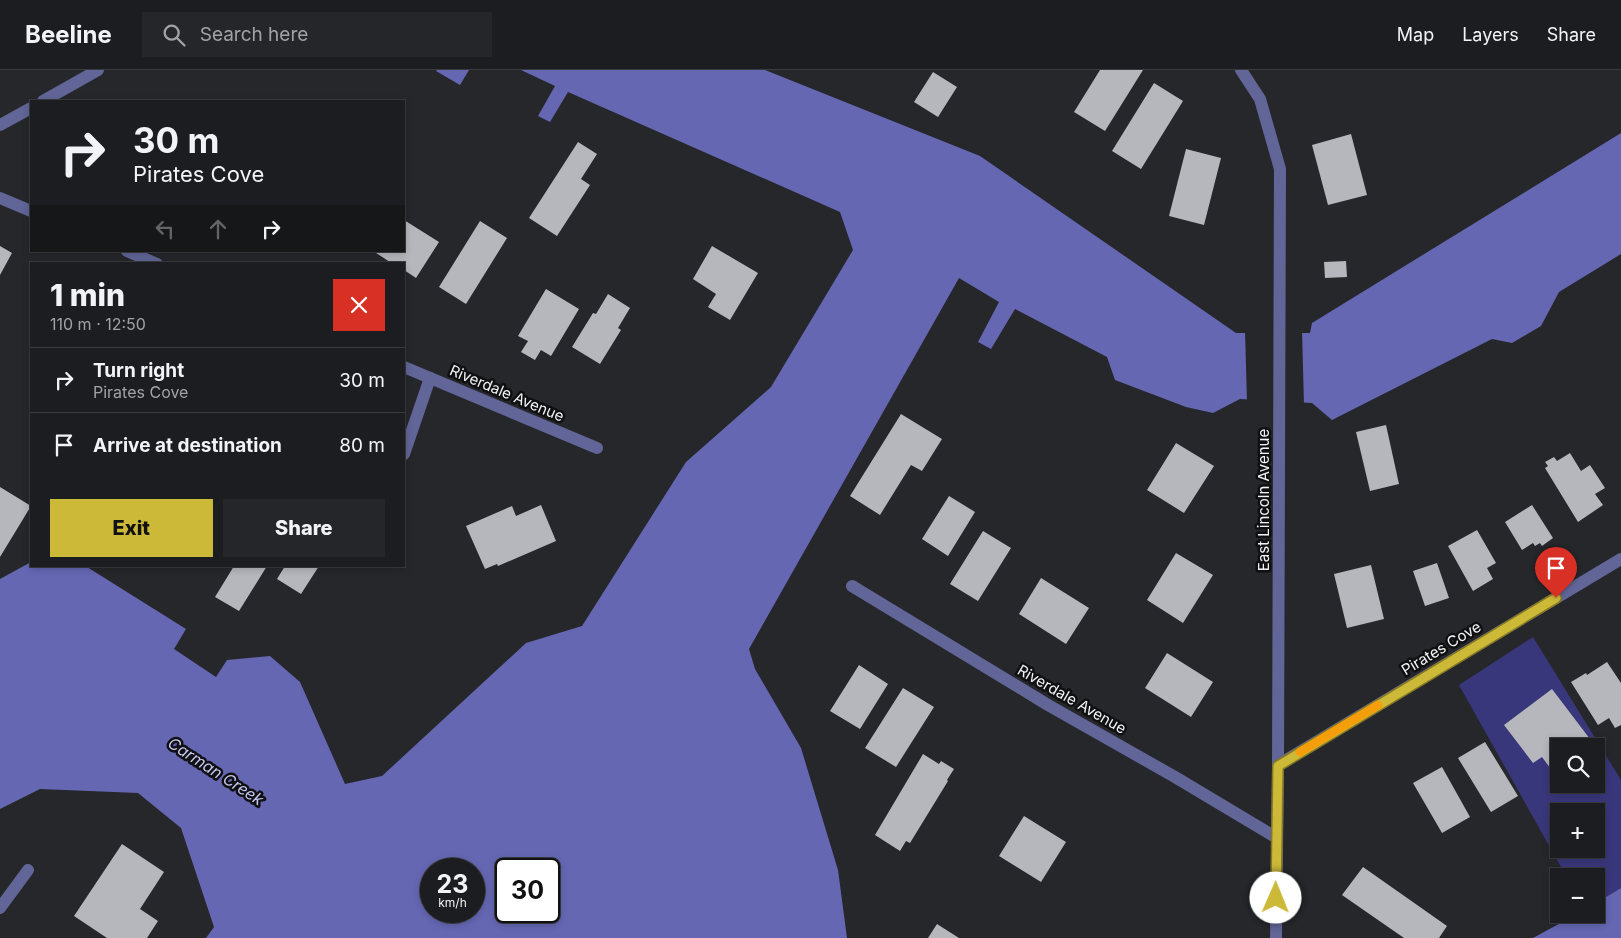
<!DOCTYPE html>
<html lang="en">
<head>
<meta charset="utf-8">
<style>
  :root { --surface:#1c1d20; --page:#252629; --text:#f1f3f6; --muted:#a0a2a5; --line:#3a3b3e; --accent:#ccb938 }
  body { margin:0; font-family:Inter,sans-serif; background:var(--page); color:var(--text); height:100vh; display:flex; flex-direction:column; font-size:19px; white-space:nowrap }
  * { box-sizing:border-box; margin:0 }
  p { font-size:16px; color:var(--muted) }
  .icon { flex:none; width:28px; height:28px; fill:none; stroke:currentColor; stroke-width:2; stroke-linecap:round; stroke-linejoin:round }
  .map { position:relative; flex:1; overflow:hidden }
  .side { position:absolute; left:30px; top:192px; width:375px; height:305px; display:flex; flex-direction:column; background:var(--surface); border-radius:0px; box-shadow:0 2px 8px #0003,0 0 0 1px var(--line) }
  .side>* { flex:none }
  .guide { position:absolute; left:30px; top:30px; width:375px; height:152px; border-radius:0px; box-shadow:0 2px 8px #0003,0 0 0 1px var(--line); background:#1c1d20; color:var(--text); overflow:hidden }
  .controls { position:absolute; left:1550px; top:668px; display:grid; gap:10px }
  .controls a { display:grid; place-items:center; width:55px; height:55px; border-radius:0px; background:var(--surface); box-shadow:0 2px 8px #0003,0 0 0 1px var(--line); font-size:25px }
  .speed { position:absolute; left:420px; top:788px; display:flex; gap:10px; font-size:25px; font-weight:700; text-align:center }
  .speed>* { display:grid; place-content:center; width:65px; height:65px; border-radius:50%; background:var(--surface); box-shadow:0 2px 8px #0003,0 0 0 1px var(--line); line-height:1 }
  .speed small { font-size:12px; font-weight:400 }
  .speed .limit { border:2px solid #111; border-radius:8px; background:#fff; color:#111 }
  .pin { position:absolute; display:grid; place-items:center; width:42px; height:42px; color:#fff; margin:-51px -21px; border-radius:50% 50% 50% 0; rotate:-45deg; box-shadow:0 0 5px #0007 }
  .pin .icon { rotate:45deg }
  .me { position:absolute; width:55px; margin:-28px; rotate:1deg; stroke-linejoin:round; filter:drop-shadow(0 0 4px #0008) }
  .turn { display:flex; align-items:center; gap:18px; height:105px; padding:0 20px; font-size:22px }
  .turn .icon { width:65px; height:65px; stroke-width:2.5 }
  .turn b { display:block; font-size:35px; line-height:42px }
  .lanes { display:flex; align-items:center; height:48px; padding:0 20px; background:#0003; justify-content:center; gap:25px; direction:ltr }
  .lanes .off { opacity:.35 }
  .round { display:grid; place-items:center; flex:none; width:52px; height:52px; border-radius:0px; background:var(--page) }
  .head { display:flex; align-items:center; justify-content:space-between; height:85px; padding:0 20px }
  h1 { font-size:30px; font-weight:800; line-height:38px }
  .primary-button { display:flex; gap:10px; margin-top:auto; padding:10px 20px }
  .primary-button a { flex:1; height:58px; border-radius:0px; background:var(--accent); color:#111; font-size:20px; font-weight:800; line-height:58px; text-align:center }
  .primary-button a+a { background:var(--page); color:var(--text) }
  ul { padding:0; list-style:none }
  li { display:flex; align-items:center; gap:15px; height:65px; padding:0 20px; border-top:1px solid var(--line) }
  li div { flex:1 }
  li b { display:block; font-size:19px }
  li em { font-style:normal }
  header { display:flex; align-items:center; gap:30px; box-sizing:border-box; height:70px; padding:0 25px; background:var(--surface); border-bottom:1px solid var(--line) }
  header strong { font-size:24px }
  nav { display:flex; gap:28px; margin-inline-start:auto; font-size:18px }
  .search { width:350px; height:45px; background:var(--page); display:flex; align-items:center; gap:12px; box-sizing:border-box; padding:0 18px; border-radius:0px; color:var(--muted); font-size:19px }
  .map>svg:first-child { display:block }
  .green { fill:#39377b; fill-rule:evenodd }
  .water { fill:#6567b3; fill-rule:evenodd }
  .pier { fill:#26272b }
  .building { fill:#b6b7bc }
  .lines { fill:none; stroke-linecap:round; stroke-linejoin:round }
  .lane { stroke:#616597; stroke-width:12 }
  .street { stroke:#616597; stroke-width:12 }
  .route-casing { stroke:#857824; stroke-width:12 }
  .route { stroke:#ccb938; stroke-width:9 }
  .slow { stroke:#f59e0b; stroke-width:9 }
  .labels { text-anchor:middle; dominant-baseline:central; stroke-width:5; stroke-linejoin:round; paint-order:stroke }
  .street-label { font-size:15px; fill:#f1f2f5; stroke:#101012 }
  .water-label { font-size:16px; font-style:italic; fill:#c2c6f0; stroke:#101012 }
</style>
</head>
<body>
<header>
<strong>Beeline</strong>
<div class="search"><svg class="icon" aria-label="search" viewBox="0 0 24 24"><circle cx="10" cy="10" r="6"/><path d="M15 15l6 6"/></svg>Search here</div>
<nav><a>Map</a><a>Layers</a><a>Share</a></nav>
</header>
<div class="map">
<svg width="1621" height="868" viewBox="0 0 1621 868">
  <rect width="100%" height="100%" fill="#26272b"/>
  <!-- green -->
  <path class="green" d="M1533,567L1621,710V818L1596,833V806H1566L1459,615ZM1559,676H1596V714H1559ZM1559,741H1596V779H1559Z"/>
  <!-- water -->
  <path class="water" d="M437,0H469L460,15L436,1Z
    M521,0H765L980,86L1236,263H1310L1312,253L1621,63V184L1559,222L1541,256L1512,273L1492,269L1332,350L1312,333L1240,329L1213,343L1186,337L1115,310L1107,287L1015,239L991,279L978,272L999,232L959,208L749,579L755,599L801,678L838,800L847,868H206L214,857L181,758L138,723L40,719L0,739V509L31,492V496L87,497L186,559L174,579L216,607L227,590L270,586L300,612L345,714L382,706L526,573L582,556L686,392L771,317L853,180L840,142L568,22L550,52L538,46L555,16ZM431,799H474V841H431ZM506,799H549V841H506Z
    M1621,818V868H1533L1577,844H1596V833Z"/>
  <!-- pier -->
  <path class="pier" d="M1245,260H1302L1304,335L1247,332Z"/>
  <!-- building -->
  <path class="building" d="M1100,0H1143L1105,61L1074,42Z
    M933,2L957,17L938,47L914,32Z
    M1154,13L1183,31L1141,99L1112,81Z
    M1351,64L1367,125L1328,135L1312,75Z
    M578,72L597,84L581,109L590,115L557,166L529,148Z
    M1186,79L1221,88L1204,155L1169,146Z
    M404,150L439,172L416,208L404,200V194H393L373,181H404Z
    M480,151L507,168L466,234L439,217Z
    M0,176L12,183L0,205Z
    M712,176L758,203L730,250L708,237L716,224L693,209Z
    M1346,191L1347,207L1325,208L1324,192Z
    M546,219L579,239L551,286L541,280L535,290L521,282L528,271L518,266Z
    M608,224L630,238L618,258L621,260L600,294L572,277L593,243L596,244Z
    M901,344L942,369L922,401L911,395L880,445L850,426Z
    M1386,355L1399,414L1370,421L1356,362Z
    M1176,373L1214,396L1184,443L1147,420Z
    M1570,383L1581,401L1590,395L1605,418L1595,424L1603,435L1578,452L1545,398L1548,396L1545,392L1554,387L1557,391Z
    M0,417L31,436L0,487Z
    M949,426L975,442L948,486L922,469Z
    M541,435L556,471L498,496L497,494L485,499L466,456L512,436L516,446Z
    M1532,435L1553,468L1542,476L1540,473L1535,476L1533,473L1522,480L1505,452Z
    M1477,460L1496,493L1487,498L1493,509L1473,521L1448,476Z
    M983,461L1011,478L978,531L950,514Z
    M1176,483L1213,505L1183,553L1147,530Z
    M1437,493L1449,528L1425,536L1413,501Z
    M1371,495L1384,549L1347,558L1334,504Z
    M234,496H267L239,541L215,527Z
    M285,496H319L301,524L277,509Z
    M1041,508L1089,538L1066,574L1019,544Z
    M1167,583L1213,612L1191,647L1145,618Z
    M1607,592L1621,613V655L1615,658L1609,648L1598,655L1571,612L1586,603L1587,605Z
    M859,595L888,614L860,659L830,641Z
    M903,618L934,637L896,697L865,678Z
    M1552,619L1593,673L1588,676H1559V710L1542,687L1533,693L1504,655Z
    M1485,672L1518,726L1491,742L1458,688Z
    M923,684L939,694L941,691L954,699L947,710L948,711L910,773L906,771L900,781L875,765Z
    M1442,697L1470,747L1442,763L1413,713Z
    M1024,746L1066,772L1041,812L999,786Z
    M122,774L164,802L140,839L158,851L147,868H107L74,846Z
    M1363,797L1447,856L1439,868H1404L1342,825Z
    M937,854L959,868H928Z"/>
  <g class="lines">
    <!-- lane -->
    <path class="lane" d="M404,384L430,308"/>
    <!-- street -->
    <path class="street" d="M1241,0L1260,29L1280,99L1278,695L1276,868
      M43,31L98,0
      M0,55L31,38
      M0,128L31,141
      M127,181L157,194
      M404,297L597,378
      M852,516L1048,635L1175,707L1277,768
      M1278,695L1621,489
      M0,838L28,800"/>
  </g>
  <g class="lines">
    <!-- route casing -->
    <g class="route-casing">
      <path id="route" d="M1276,828L1278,696L1556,528"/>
    </g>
    <!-- route -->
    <use href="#route" class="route"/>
    <!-- slow -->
    <path class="slow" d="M1300,682L1378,635"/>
  </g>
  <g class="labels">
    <!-- street labels -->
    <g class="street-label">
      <text transform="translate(507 323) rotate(23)">Riverdale Avenue</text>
      <text transform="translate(1263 430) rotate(-90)">East Lincoln Avenue</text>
      <text transform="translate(1441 578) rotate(-31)">Pirates Cove</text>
      <text transform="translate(1072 629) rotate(30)">Riverdale Avenue</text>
    </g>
    <!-- water labels -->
    <g class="water-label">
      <text transform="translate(216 701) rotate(33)">Carman Creek</text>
    </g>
  </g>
</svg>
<div class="controls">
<a><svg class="icon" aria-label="search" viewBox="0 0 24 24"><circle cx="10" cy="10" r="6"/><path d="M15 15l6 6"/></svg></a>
<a>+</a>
<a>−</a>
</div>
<div class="speed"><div>23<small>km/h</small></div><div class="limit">30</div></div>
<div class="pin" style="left:1556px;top:528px;background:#d93025"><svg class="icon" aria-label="arrive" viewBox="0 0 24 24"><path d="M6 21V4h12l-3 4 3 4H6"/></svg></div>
<svg class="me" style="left:1276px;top:828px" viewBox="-20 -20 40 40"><circle r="19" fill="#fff"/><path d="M0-13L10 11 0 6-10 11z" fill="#ccb938"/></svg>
<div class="guide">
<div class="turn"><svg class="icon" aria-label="right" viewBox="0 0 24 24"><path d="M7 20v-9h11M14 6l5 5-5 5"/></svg><div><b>30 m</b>Pirates Cove</div></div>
<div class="lanes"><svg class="icon off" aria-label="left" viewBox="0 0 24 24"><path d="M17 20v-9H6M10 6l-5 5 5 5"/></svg><svg class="icon off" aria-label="ahead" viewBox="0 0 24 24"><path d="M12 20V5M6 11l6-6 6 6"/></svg><svg class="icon" aria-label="right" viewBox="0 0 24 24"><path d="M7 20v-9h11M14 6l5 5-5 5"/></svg></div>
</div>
<section class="side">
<div class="head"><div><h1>1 min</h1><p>110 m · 12:50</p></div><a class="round" style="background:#d93025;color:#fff"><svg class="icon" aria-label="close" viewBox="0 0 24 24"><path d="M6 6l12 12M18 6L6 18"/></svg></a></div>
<ul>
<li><svg class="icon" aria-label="right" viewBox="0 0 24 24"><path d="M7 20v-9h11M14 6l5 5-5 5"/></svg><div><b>Turn right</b><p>Pirates Cove</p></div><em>30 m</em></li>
<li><svg class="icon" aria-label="arrive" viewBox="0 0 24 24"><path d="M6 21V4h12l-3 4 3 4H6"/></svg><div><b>Arrive at destination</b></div><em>80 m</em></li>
</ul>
<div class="primary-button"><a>Exit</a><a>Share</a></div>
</section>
</div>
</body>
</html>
